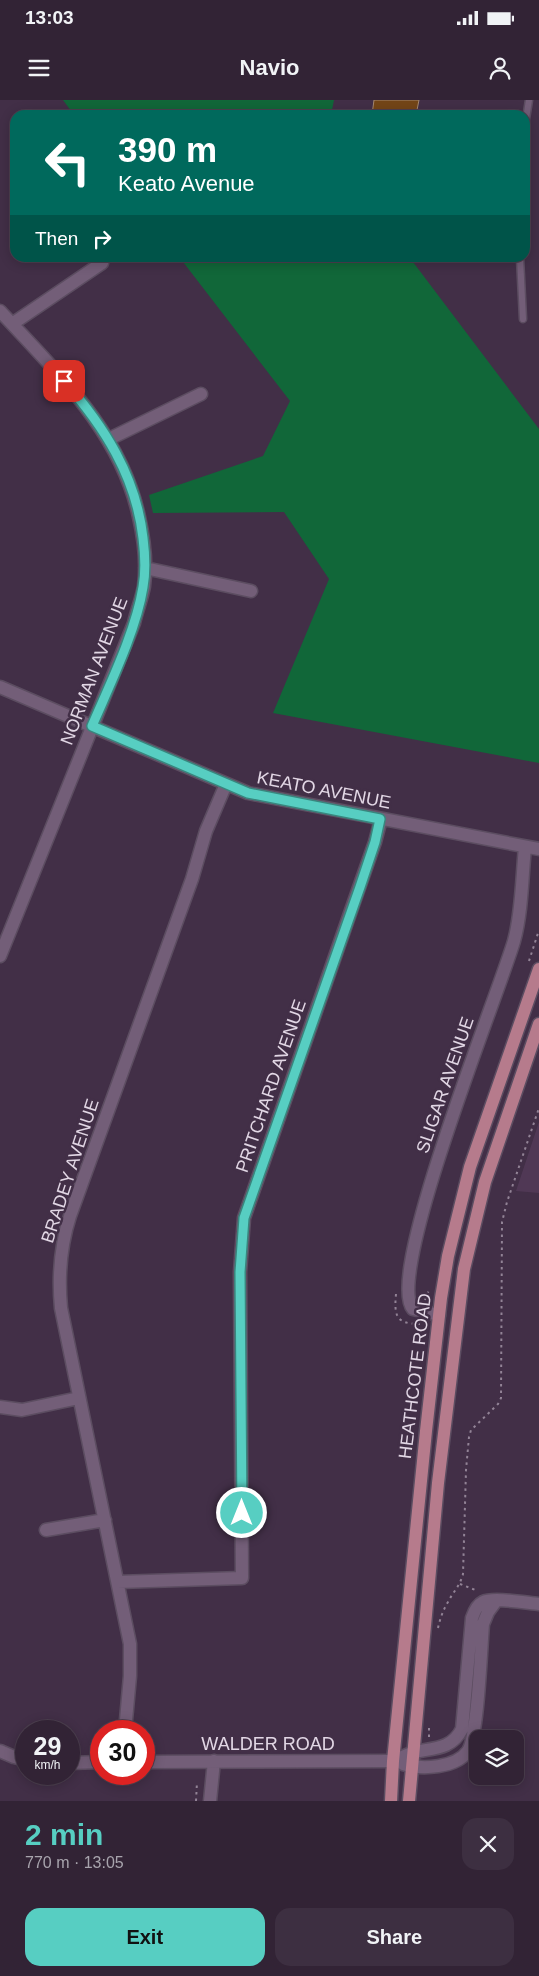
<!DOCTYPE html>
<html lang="en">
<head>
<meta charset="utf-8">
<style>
  :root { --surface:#322335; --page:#3d2f41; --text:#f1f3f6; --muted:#a8a4ad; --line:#4d4050; --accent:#57cec2 }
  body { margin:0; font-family:Arial,sans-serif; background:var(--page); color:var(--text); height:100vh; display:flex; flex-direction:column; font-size:19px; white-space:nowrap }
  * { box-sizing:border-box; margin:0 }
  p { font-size:16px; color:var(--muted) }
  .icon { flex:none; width:28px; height:28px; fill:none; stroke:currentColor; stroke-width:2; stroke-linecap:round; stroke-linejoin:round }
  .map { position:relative; height:1701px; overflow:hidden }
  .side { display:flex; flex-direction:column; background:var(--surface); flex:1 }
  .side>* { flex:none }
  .banner { position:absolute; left:10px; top:10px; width:520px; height:152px; border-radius:15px; box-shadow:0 2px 12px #0003,0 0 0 1px var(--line); background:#00695c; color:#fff; overflow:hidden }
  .buttons { position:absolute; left:469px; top:1630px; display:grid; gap:10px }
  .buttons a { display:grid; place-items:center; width:55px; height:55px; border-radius:10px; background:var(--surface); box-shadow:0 2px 12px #0003,0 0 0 1px var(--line); font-size:25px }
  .speed { position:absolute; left:15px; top:1620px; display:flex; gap:10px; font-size:25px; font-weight:700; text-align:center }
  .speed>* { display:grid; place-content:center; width:65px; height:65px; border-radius:50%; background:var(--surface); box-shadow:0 2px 12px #0003,0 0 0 1px var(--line); line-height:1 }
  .speed small { font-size:12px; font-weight:400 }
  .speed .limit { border:8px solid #d22; background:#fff; color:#111 }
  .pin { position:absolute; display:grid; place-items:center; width:42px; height:42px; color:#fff; margin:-21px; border-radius:10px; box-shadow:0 2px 8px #0006 }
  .me { position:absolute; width:55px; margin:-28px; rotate:0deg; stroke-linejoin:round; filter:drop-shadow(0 0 4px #0008) }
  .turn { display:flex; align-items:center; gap:18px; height:105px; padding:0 25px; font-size:22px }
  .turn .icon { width:65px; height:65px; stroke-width:2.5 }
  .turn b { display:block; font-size:35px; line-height:42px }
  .then { display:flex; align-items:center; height:48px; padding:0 25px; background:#0003; gap:10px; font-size:19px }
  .round { display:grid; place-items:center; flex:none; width:52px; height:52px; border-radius:15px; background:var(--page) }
  .head { display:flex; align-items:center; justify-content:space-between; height:85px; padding:0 25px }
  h1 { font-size:30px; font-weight:700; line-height:38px; color:var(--accent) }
  .cta { display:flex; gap:10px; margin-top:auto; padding:10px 25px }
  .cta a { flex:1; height:58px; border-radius:15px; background:var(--accent); color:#111; font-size:20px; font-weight:700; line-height:58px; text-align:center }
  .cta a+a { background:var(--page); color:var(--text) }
  .status { display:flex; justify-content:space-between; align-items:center; height:35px; padding:0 25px; background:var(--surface); direction:ltr }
  .status svg { height:14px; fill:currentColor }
  header { display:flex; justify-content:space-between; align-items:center; height:65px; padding:0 25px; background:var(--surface); font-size:22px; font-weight:700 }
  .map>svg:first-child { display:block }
  .built { fill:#503855 }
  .green { fill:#116739 }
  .building { fill:#734517; stroke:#a48871 }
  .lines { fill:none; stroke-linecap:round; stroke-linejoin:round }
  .service-casing { stroke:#5c4d61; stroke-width:9 }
  .minor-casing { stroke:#5c4d61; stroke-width:15 }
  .tertiary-casing { stroke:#5c4d61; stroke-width:15 }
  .primary-casing { stroke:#5c4d61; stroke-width:15 }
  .path { stroke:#928396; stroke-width:2; stroke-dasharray:2.5 4; stroke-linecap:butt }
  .service { stroke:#735e78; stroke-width:6 }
  .minor { stroke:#735e78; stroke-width:12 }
  .tertiary { stroke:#735e78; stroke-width:12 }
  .primary { stroke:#b67b8c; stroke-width:12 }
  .route-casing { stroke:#39867e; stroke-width:12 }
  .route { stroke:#57cec2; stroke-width:9 }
  .labels { text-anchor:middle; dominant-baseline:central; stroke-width:5; stroke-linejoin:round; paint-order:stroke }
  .street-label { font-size:18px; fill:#e2d7e5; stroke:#422f47 }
</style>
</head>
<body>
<div class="status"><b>13:03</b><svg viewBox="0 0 49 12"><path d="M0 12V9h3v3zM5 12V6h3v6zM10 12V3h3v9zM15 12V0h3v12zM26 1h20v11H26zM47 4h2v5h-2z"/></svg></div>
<header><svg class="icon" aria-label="menu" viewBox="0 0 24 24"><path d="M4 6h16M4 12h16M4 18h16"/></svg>Navio<svg class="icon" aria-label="person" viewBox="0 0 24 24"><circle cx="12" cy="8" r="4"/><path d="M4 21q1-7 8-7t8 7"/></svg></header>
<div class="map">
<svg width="539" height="1701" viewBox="0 0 539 1701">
  <rect width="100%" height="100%" fill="#422f47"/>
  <!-- built -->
  <path class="built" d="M539,1022V1093L516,1091Z"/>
  <!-- green -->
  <path class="green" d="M63,0H334L331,15H74Z
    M180,158H410L539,329V663L273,613L329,479L284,412L153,413L149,395L263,356L290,301Z"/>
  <!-- building -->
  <path class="building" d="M374,0H419L416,15H372Z"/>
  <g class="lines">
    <!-- service casing -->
    <g class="service-casing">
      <path id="service" d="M525,25L529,0
        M520,158L523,219"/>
    </g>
    <!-- minor casing -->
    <g class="minor-casing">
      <path id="minor" d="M0,211C57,273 121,332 139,417C144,439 147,463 144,486C142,498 137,510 134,523L0,856
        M12,224L102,163
        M109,339L201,294
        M145,468L251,491
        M0,587L248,693L539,749
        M439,1215L413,1209C384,1176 499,893 514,841C522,812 522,777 525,747
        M0,1307L22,1310L79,1298
        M46,1430L105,1420
        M118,1482L242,1478L240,1172L244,1118L354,802L375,742L381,719
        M125,1631L130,1576V1544L61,1208C58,1176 60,1147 70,1116L192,779L206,731L226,684
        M0,1651L14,1657L26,1660
        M144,1662L393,1661
        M69,1663L101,1662
        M210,1701L214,1661"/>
    </g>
    <!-- tertiary casing -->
    <g class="tertiary-casing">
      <path id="tertiary" d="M393,1661C400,1658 408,1654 415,1652C434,1648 452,1649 462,1629L472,1518C474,1512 477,1505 483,1502C493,1497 527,1503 539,1504
        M403,1664C422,1670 456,1668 468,1651C478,1636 481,1547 483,1524L488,1512L496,1501"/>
    </g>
    <!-- primary casing -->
    <g class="primary-casing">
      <path id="primary" d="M391,1701L393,1661L426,1331L441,1198L448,1156L470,1067L539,869
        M409,1701L438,1383L464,1169L485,1082L539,924"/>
    </g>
    <!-- path -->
    <path class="path" d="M529,861L539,830
      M396,1194C394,1216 396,1224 420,1224
      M425,1200L429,1190
      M460,1484L478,1491
      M438,1528C440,1519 443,1510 448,1502C453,1492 460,1486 463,1474L466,1370L469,1337L471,1330L498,1304L501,1298L502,1122L507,1102L539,1008
      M429,1637V1625
      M196,1701L197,1682"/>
    <!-- service -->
    <use href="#service" class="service"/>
    <!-- minor -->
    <use href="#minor" class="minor"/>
    <!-- tertiary -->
    <use href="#tertiary" class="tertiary"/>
    <!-- primary -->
    <use href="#primary" class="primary"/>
  </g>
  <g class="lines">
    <!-- route casing -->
    <g class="route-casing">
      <path id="route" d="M64,281C104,326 136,376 143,438C145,454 146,471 143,487C136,531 110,584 92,626L248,693L380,719L375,742L360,787L244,1118L240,1172L242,1413"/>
    </g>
    <!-- route -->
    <use href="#route" class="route"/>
  </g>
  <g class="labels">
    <!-- street labels -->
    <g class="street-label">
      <text transform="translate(94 571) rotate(-69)">NORMAN AVENUE</text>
      <text transform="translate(324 690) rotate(11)">KEATO AVENUE</text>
      <text transform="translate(445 985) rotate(-71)">SLIGAR AVENUE</text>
      <text transform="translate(271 986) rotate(-71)">PRITCHARD AVENUE</text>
      <text transform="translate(70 1071) rotate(-72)">BRADEY AVENUE</text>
      <text transform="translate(415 1276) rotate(-83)">HEATHCOTE ROAD</text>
      <text x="268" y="1644">WALDER ROAD</text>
    </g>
  </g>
</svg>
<div class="buttons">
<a><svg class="icon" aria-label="layers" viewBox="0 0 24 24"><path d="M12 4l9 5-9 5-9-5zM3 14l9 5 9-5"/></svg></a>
</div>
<div class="speed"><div>29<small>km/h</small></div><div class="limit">30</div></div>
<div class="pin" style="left:64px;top:281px;background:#d93025"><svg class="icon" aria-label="arrive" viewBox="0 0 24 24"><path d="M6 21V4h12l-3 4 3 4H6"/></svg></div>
<svg class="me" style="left:242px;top:1413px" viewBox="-20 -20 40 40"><circle r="17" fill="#57cec2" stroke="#fff" stroke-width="3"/><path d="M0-11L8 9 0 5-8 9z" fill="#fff"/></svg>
<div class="banner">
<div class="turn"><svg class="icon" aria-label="left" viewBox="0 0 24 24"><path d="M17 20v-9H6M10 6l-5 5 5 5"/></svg><div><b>390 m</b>Keato Avenue</div></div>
<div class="then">Then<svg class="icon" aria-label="right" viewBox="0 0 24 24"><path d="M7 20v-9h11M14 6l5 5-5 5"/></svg></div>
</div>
</div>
<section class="side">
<div class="head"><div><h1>2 min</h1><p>770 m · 13:05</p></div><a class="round"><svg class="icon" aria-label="close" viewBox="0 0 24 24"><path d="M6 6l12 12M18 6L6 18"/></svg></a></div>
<div class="cta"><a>Exit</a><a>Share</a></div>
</section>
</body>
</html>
